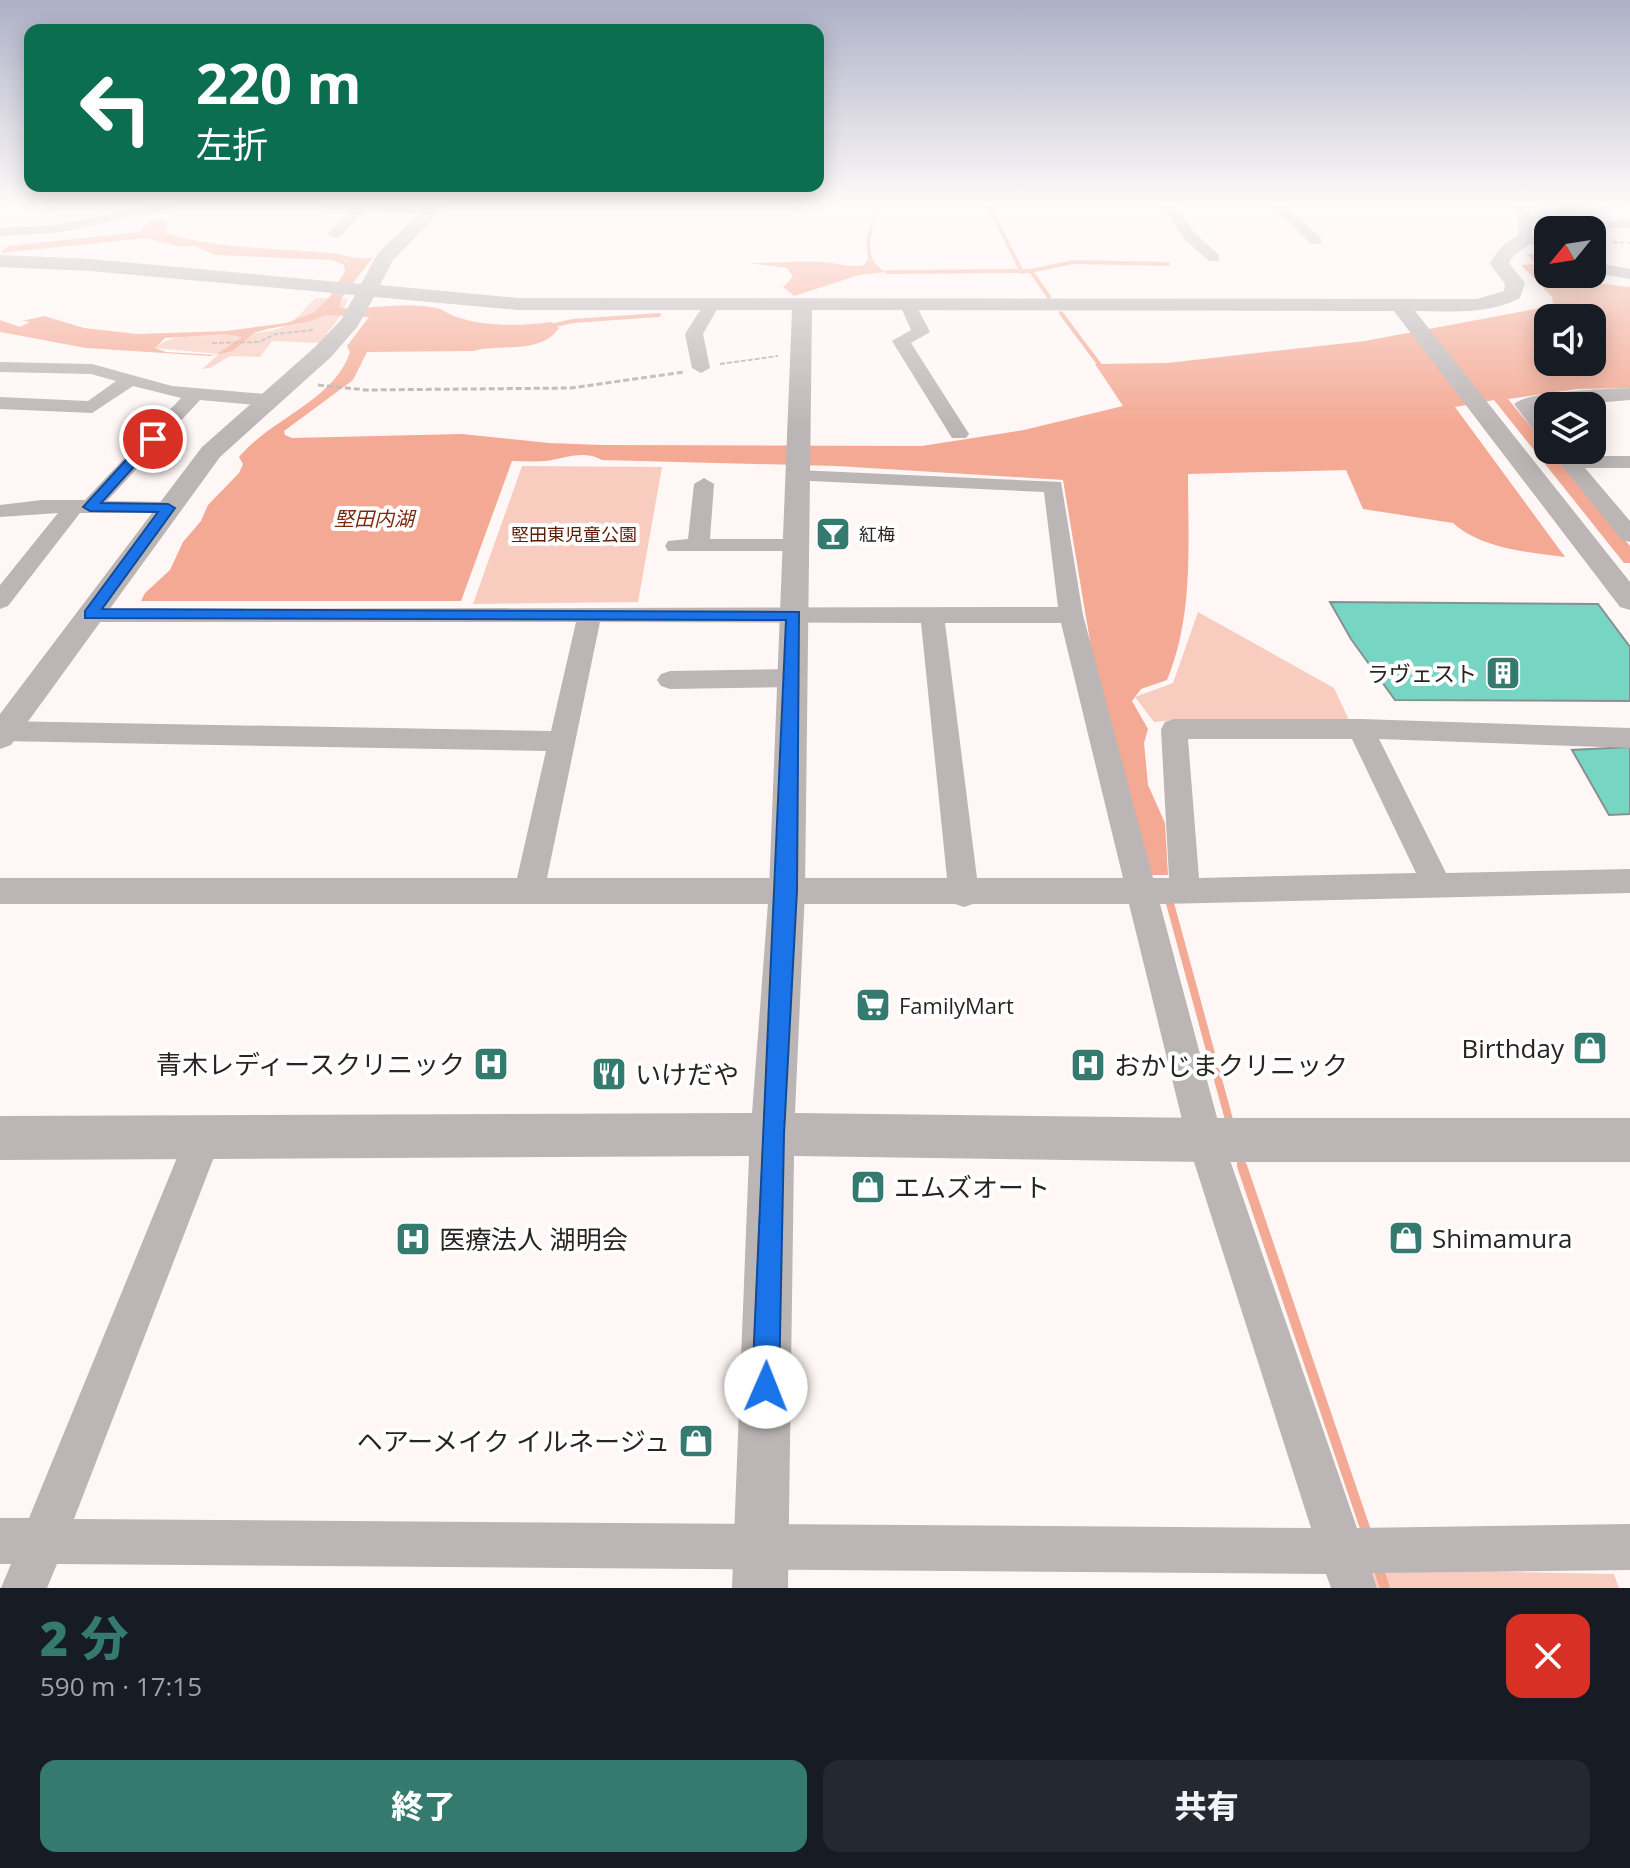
<!DOCTYPE html>
<html lang="ja">
<head>
<meta charset="utf-8">
<style>
  :root { --surface:#171b24; --page:#242831; --text:#f1f3f6; --muted:#9ea1a6; --accent:#357a6e }
  body { margin:0; font-family:"Open Sans","Noto Sans JP",sans-serif; background:var(--page); color:var(--text); height:100vh; display:flex; flex-direction:column; font-size:30px; white-space:nowrap }
  * { box-sizing:border-box; margin:0 }
  p { font-size:26px; color:var(--muted) }
  .icon { flex:none; width:44px; height:44px; fill:none; stroke:currentColor; stroke-width:2; stroke-linecap:round; stroke-linejoin:round }
  .map { position:relative; height:1588px; overflow:hidden }
  .panel { display:flex; flex-direction:column; background:var(--surface); flex:1 }
  .panel>* { flex:none }
  .hud { position:absolute; left:24px; top:24px; width:800px; height:168px; border-radius:16px; box-shadow:0 4px 20px #0003; background:#0b6e4f; color:#fff; overflow:hidden }
  .needle { width:52px; rotate:240deg }
  .buttons { position:absolute; left:1534px; top:216px; display:grid; gap:16px }
  .buttons a { display:grid; place-items:center; width:72px; height:72px; border-radius:16px; background:var(--surface); box-shadow:0 4px 20px #0003; font-size:40px }
  .pin { position:absolute; display:grid; place-items:center; width:68px; height:68px; color:#fff; margin:-34px; border:4px solid #fff; border-radius:50%; box-shadow:0 2px 8px #0007 }
  .me { position:absolute; width:88px; margin:-44px; rotate:1deg; stroke-linejoin:round; filter:drop-shadow(0 0 6px #0008) }
  .turn { display:flex; align-items:center; gap:28px; height:168px; padding:0 40px; font-size:36px }
  .turn .icon { width:104px; height:104px; stroke-width:2.5 }
  .turn b { display:block; font-size:56px; line-height:68px }
  .round { display:grid; place-items:center; flex:none; width:84px; height:84px; border-radius:16px; background:var(--page) }
  .overview { display:flex; align-items:center; justify-content:space-between; height:136px; padding:0 40px }
  h1 { font-size:48px; font-weight:800; line-height:60px; color:var(--accent) }
  .primary-button { display:flex; gap:16px; margin-top:auto; padding:16px 40px }
  .primary-button a { flex:1; height:92px; border-radius:16px; background:var(--accent); color:#fff; font-size:32px; font-weight:800; line-height:92px; text-align:center }
  .primary-button a+a { background:var(--page); color:var(--text) }
  .map>svg:first-child { display:block }
  .green { fill:#f8cdc0 }
  .water { fill:#f4a994; fill-rule:evenodd }
  .lines { fill:none; stroke-linecap:round; stroke-linejoin:round }
  .stream-far2 { stroke:#f4a994; stroke-width:4 }
  .stream-far1 { stroke:#f4a994; stroke-width:8 }
  .stream { stroke:#f4a994; stroke-width:10 }
  .building { fill:#77d5c4; stroke:#879290; stroke-width:2 }
  .path-far1 { stroke:#b6b0ae; stroke-width:2; stroke-dasharray:5 2; stroke-linecap:butt }
  .path { stroke:#b6b0ae; stroke-width:3; stroke-dasharray:6 3; stroke-linecap:butt }
  .minor { fill:#bbb6b5; fill-rule:evenodd }
  .tertiary { fill:#bbb6b5; fill-rule:evenodd }
  .route { fill:#1a73e8; stroke:#114b97; stroke-width:2 }
  .labels { text-anchor:middle; dominant-baseline:central; stroke-width:8; stroke-linejoin:round; paint-order:stroke }
  .far-park-label { font-size:18px; fill:#5c1c08; stroke:#fff }
  .far-poi-label { font-size:18px; fill:#292423; stroke:#fff; text-anchor:start }
  .far-water-label { font-size:20px; font-style:italic; fill:#7e280e; stroke:#fff }
  .poi-label { font-size:22px; fill:#292423; stroke:#fff; text-anchor:end }
  .near-poi-label { font-size:26px; fill:#292423; stroke:#fff; text-anchor:start }
</style>
</head>
<body>
<div class="map">
<svg width="1630" height="1588" viewBox="0 0 1630 1588">
  <rect width="100%" height="100%" fill="#fef7f5"/>
  <!-- green -->
  <path class="green" d="M316,298L348,299L340,316L320,343L272,341L260,357L230,356L210,368L202,369L219,354L155,348C187,322 244,343 283,327C295,322 307,306 316,298Z
    M522,466L662,467L638,602L473,604Z
    M1198,612L1334,688L1349,720L1186,719L1154,722L1135,697L1173,683Z
    M1364,1569L1614,1574L1619,1588H1370Z"/>
  <!-- water -->
  <path class="water" d="M874,213H877C869,238 864,261 886,272L859,275L794,296L783,287L793,277L787,268L748,263C772,263 796,261 820,262C835,262 848,268 864,265L868,260L866,239Z
    M163,219L167,221V233C212,249 282,248 331,253C346,255 359,261 373,257L341,299L340,308C373,310 407,300 440,309C446,311 451,316 457,317C485,327 523,326 551,322L559,328C541,355 500,343 473,351L367,352L353,380L284,431L285,435L292,438L462,434L549,443L602,445L922,446L1024,430L1123,406L1095,364L1167,363L1365,341L1540,308L1553,304L1552,297L1521,265L1535,264L1527,254H1535L1548,265V274H1564L1587,282L1630,287V388L1577,389L1508,399L1630,546V563H1624L1494,400L1455,407L1565,557C1528,552 1482,549 1453,523L1363,509L1346,470L1188,474C1188,543 1194,615 1167,680L1141,689L1132,701L1148,729L1144,743L1148,785L1165,823L1168,875H1151L1093,659L1063,480L837,466L602,460C583,449 564,459 545,461C534,462 523,461 512,461L461,601H141L145,593L170,570L183,542L201,521L208,505L239,473L243,464L239,457C269,420 335,400 350,352L347,346L369,317L325,315L311,321L267,329L254,333L233,351L210,356L86,348L0,332V320L20,327L30,322L22,321L44,316L84,328L137,334L227,331L286,323L313,313L329,298L345,271L344,265L332,260L215,255L195,246H176L147,238L0,253L8,246L140,232L148,222ZM1548,318H1592V362H1548ZM225,334L242,337L216,355L166,352L155,348L165,338Z"/>
  <g class="lines">
    <!-- stream-far2 -->
    <path class="stream-far2" d="M988,205L1022,272
      M1031,271L1073,262L1168,264
      M887,272L1031,271L1049,297
      M1061,313L1099,364
      M546,327L573,321L659,315"/>
    <!-- stream-far1 -->
    <path class="stream-far1" d="M1168,896L1231,1127
      M1238,1154L1243,1168"/>
    <!-- stream -->
    <path class="stream" d="M1242,1166L1368,1537
      M1378,1567L1385,1588"/>
  </g>
  <!-- building -->
  <path class="building" d="M1330,602L1598,604L1630,647V701L1395,700L1351,639Z
    M1630,747V814L1609,815L1572,750Z"/>
  <g class="lines">
    <!-- path-far1 -->
    <path class="path-far1" d="M1613,242L1630,243
      M212,343L259,342L276,334L313,330
      M720,364L778,356"/>
    <!-- path -->
    <path class="path" d="M318,385L366,390L571,388L684,372"/>
    <!-- minor -->
    <path class="minor" d="M152,205H179L172,209L56,233L0,236V228L56,225Z
      M315,205C336,204 428,200 440,210L433,214L366,211L339,237L334,238L327,234L350,211L322,209Z
      M1162,205H1176L1194,232L1219,255V261H1209L1183,238Z
      M1270,205H1285L1321,238V244H1311Z
      M1519,205L1525,206L1530,214L1562,223L1630,220V228L1556,230L1532,223V236L1548,241V251L1518,239V217L1513,209Z
      M1592,262L1630,269V279L1592,272Z
      M712,299L720,304L703,334L710,368L701,373L692,368L685,334L706,301Z
      M908,300L916,305L930,332L911,343L969,434L966,438H952L892,341L911,330L900,305Z
      M0,362L92,364L172,386L266,394L275,400L266,406L200,400L107,501L168,502L176,503L179,508L176,513H80L8,606L0,609V585L58,513L0,517V505L42,500H85L181,398L133,386L92,413L0,409V397L88,401L116,381L91,374L0,372Z
      M1630,388V400L1536,408L1548,423V442L1541,440L1514,404C1527,391 1608,389 1630,388Z
      M1549,450H1570L1575,456H1630V468H1585L1630,521V542L1622,540Z
      M797,470L1061,482L1083,615L1153,878H1169L1161,729L1165,722L1174,719H1361L1630,728V748L1379,739L1446,873L1630,869V893L1160,904L1223,1140L1357,1528L1630,1524V1570L1372,1573L1377,1588H1331L1326,1574L57,1564L47,1588H1L11,1564H0V1518H29L190,1126L203,1121L216,1126L221,1139L74,1519L1311,1528L1187,1140L1129,904H973L964,907L955,904H0V878H517L546,751L0,741V721L551,731L576,622H90L82,619L78,614L82,609L1058,607L1044,492L790,480L787,476L790,472ZM600,622L921,623L947,878H547ZM945,623H1061L1123,878H977ZM1188,739H1352L1416,873L1199,878Z
      M704,478L714,484L710,539H795L806,546L803,551H668L665,546L668,541L688,539L694,484Z
      M792,669L801,672L805,678L801,684L792,687L670,689L661,686L657,680L661,674L670,671Z"/>
    <!-- tertiary -->
    <path class="tertiary" d="M428,205H447L393,260L380,285L519,298L1477,299L1504,291L1505,284L1490,264C1497,249 1513,231 1531,235L1534,239C1527,249 1514,251 1509,263L1525,283L1520,298C1487,315 1451,311 1415,311L1630,582V610L1620,607L1394,311L812,310L805,890L795,1113L1205,1118H1630V1162H1205L794,1156L788,1588H732L749,1156L0,1160V1116L752,1113L769,890L792,310H519L374,297L357,327L331,357L220,457L11,745L0,749V714L202,447L315,347L341,320L355,295L90,271L0,267V255L90,259L361,284L378,253Z"/>
  </g>
  <!-- sky -->
  <linearGradient id="sky" x2="0" y2="1"><stop stop-color="#adb0c6"/><stop offset="0.48" stop-color="#fffbfa"/><stop offset="1" stop-color="#fffbfa" stop-opacity="0"/></linearGradient>
  <rect width="1630" height="427" fill="url(#sky)"/>
  <!-- route -->
  <path class="route" d="M148,436L159,439L101,503L168,504L175,508L102,609L799,612L797,890L784,1134L779,1387L775,1396L766,1400L756,1396L752,1387C761,1131 777,876 786,620L85,618V611L158,512L90,511L83,507Z"/>
  <!-- icons -->
  <defs>
    <g id="bar-square" transform="scale(1.8)"><rect x="-9" y="-9" width="18" height="18" rx="4" fill="#357a6e" stroke="#fff"/><path d="M-6-5H6L.8 .8V4.5H3.5V6h-7V4.5H-.8V.8Z" fill="#fff"/></g>
    <g id="building-square" transform="scale(1.8)"><rect x="-9" y="-9" width="18" height="18" rx="4" fill="#357a6e" stroke="#fff"/><path d="M-4-6H4V6H1V3H-1V6H-4ZM-2.5-4.3h1.7v1.8h-1.7ZM.8-4.3h1.7v1.8H.8ZM-2.5-1h1.7V.8h-1.7ZM.8-1h1.7V.8H.8Z" fill="#fff"/></g>
    <g id="supermarket-square" transform="scale(1.8)"><rect x="-9" y="-9" width="18" height="18" rx="4" fill="#357a6e" stroke="#fff"/><path d="M-6-5.5h2.5l.6 2H6L4.5 2H-2.5L-4.4-4H-6ZM-1.5 3.2a1.3 1.3 0 1 0 .1 0ZM3 3.2a1.3 1.3 0 1 0 .1 0Z" fill="#fff"/></g>
    <g id="shop-square" transform="scale(1.8)"><rect x="-9" y="-9" width="18" height="18" rx="4" fill="#357a6e" stroke="#fff"/><path d="M-5-2.5h2.3a2.7 3.5 0 0 1 5.4 0H5L5.5 6h-11ZM-1.5-2.5h3a1.5 2.3 0 0 0-3 0Z" fill="#fff"/></g>
    <g id="hospital-square" transform="scale(1.8)"><rect x="-9" y="-9" width="18" height="18" rx="4" fill="#357a6e" stroke="#fff"/><path d="M-5-5h3v3.5h4V-5h3V5h-3V1.5h-4V5h-3Z" fill="#fff"/></g>
    <g id="restaurant-square" transform="scale(1.8)"><rect x="-9" y="-9" width="18" height="18" rx="4" fill="#357a6e" stroke="#fff"/><path d="M-5-6h1v4h1v-4h1v4h1v-4h1v5L-1.5 .5V6h-2V.5L-5-1ZM5-6V6H3V1.5H1.5Q1.5-4 5-6Z" fill="#fff"/></g>
  </defs>
  <g fill-rule="evenodd">
    <use href="#bar-square" x="833" y="534"/>
    <use href="#building-square" x="1503" y="673"/>
    <use href="#supermarket-square" x="873" y="1005"/>
    <use href="#shop-square" x="1590" y="1048"/>
    <use href="#hospital-square" x="491" y="1064"/>
    <use href="#hospital-square" x="1088" y="1065"/>
    <use href="#restaurant-square" x="609" y="1074"/>
    <use href="#shop-square" x="868" y="1187"/>
    <use href="#shop-square" x="1406" y="1238"/>
    <use href="#hospital-square" x="413" y="1239"/>
    <use href="#shop-square" x="696" y="1441"/>
  </g>
  <g class="labels">
    <!-- far-park labels -->
    <g class="far-park-label">
      <text x="574" y="534">堅田東児童公園</text>
    </g>
    <!-- far-poi labels -->
    <g class="far-poi-label">
      <text x="859" y="534">紅梅</text>
    </g>
    <!-- far-water labels -->
    <g class="far-water-label">
      <text x="374" y="518">堅田内湖</text>
    </g>
    <!-- poi labels -->
    <g class="poi-label">
      <text x="1477" y="673">ラヴェスト</text>
      <text x="899" y="1005" text-anchor="start">FamilyMart</text>
    </g>
    <!-- near-poi labels -->
    <g class="near-poi-label">
      <text x="1564" y="1048" text-anchor="end">Birthday</text>
      <text x="465" y="1064" text-anchor="end">青木レディースクリニック</text>
      <text x="1114" y="1065">おかじまクリニック</text>
      <text x="635" y="1074">いけだや</text>
      <text x="894" y="1187">エムズオート</text>
      <text x="1432" y="1238">Shimamura</text>
      <text x="439" y="1239">医療法人 湖明会</text>
      <text x="670" y="1441" text-anchor="end">ヘアーメイク イルネージュ</text>
    </g>
  </g>
</svg>
<div class="buttons">
<a><svg class="needle" viewBox="-14 -14 28 28"><path d="M0-13l5 13h-10z" fill="#e53935"/><path d="M0 13l5-13h-10z" fill="#9ea1a6"/></svg></a>
<a><svg class="icon" aria-label="sound" viewBox="0 0 24 24"><path d="M4 9h4l5-4v14l-5-4H4zM17 9q2 3 0 6"/></svg></a>
<a><svg class="icon" aria-label="layers" viewBox="0 0 24 24"><path d="M12 4l9 5-9 5-9-5zM3 14l9 5 9-5"/></svg></a>
</div>
<div class="pin" style="left:153px;top:439px;background:#d93025"><svg class="icon" aria-label="arrive" viewBox="0 0 24 24"><path d="M6 21V4h12l-3 4 3 4H6"/></svg></div>
<svg class="me" style="left:766px;top:1387px" viewBox="-20 -20 40 40"><circle r="19" fill="#fff"/><path d="M0-13L10 11 0 6-10 11z" fill="#1a73e8"/></svg>
<div class="hud">
<div class="turn"><svg class="icon" aria-label="left" viewBox="0 0 24 24"><path d="M17 20v-9H6M10 6l-5 5 5 5"/></svg><div><b>220 m</b>左折</div></div>
</div>
</div>
<section class="panel">
<div class="overview"><div><h1>2 分</h1><p>590 m · 17:15</p></div><a class="round" style="background:#d93025;color:#fff"><svg class="icon" aria-label="close" viewBox="0 0 24 24"><path d="M6 6l12 12M18 6L6 18"/></svg></a></div>
<div class="primary-button"><a>終了</a><a>共有</a></div>
</section>
</body>
</html>
